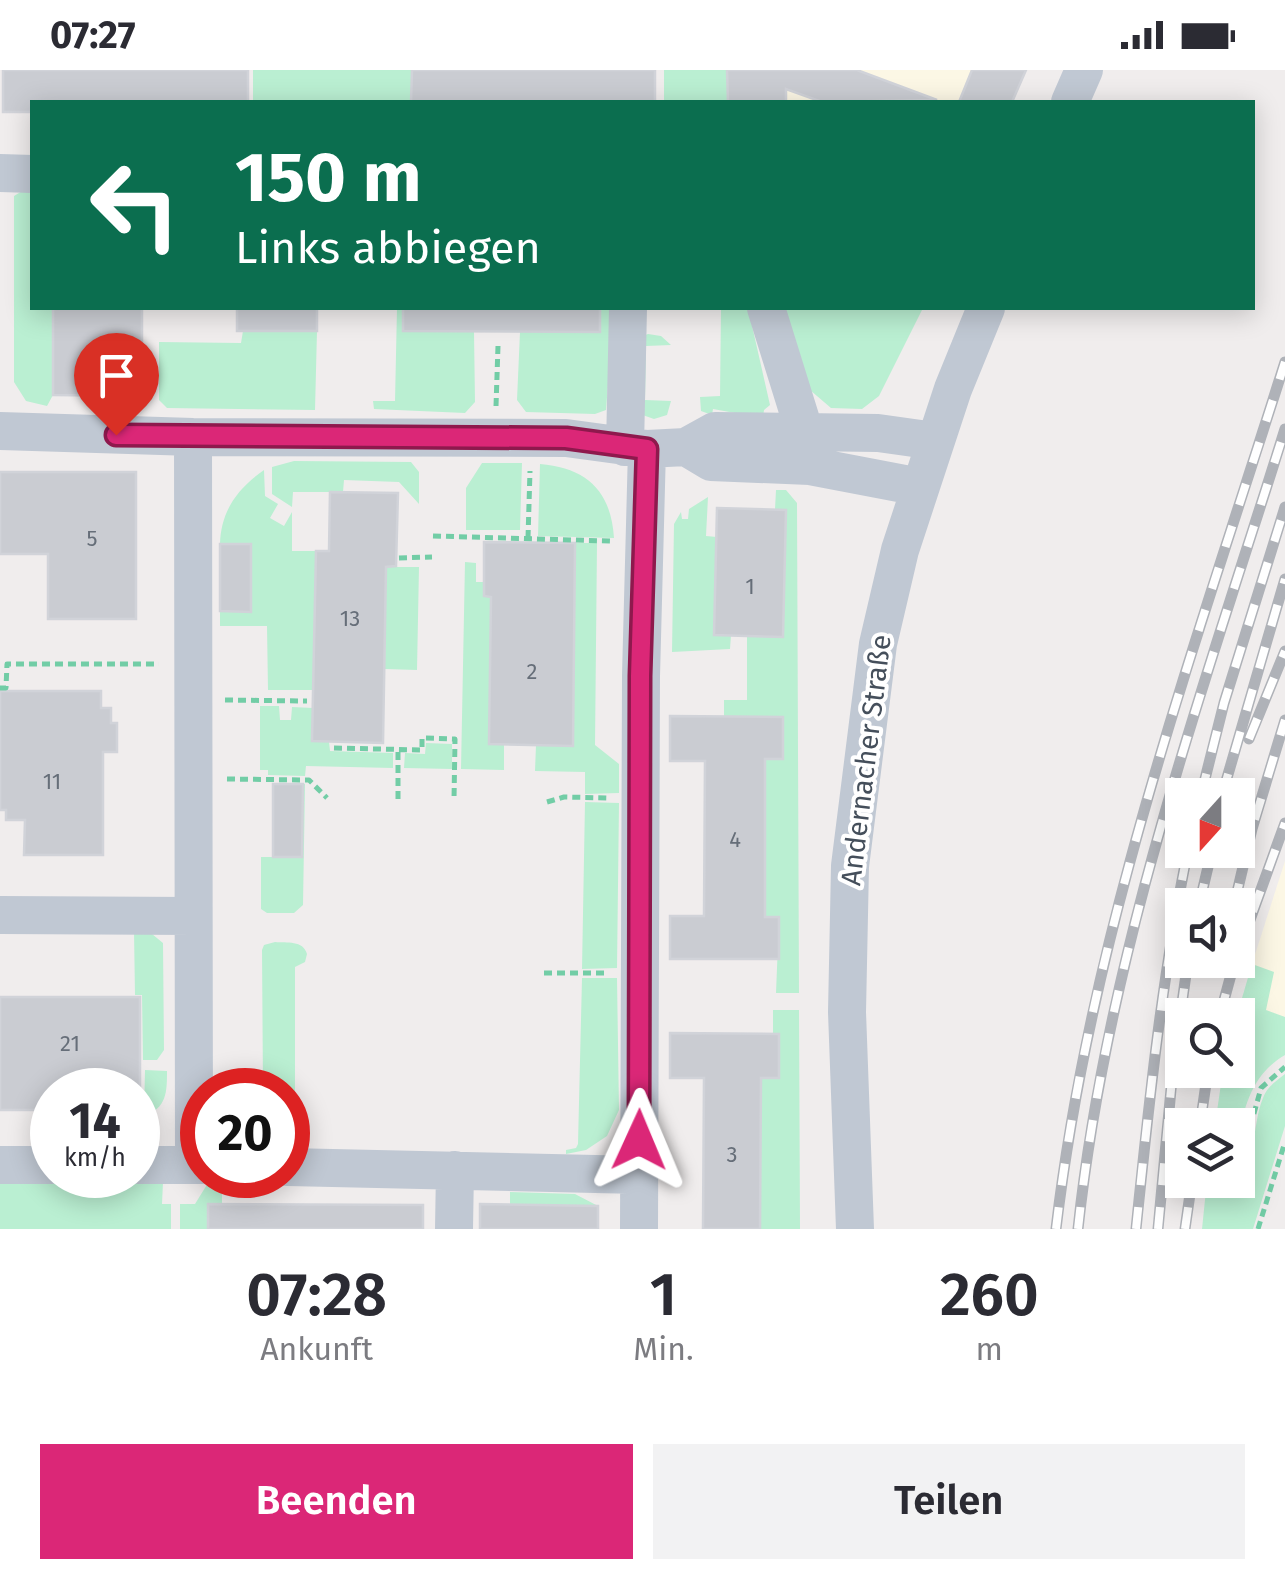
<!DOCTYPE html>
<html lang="de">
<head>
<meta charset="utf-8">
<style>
  :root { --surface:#fff; --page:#f2f2f3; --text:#2b2b33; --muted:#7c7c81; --accent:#db2777 }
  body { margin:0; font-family:"Fira Sans",sans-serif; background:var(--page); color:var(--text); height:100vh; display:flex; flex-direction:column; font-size:38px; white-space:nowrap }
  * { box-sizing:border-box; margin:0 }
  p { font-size:32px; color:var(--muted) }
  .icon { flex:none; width:55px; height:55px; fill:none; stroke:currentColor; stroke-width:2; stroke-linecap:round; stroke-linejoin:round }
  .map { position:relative; height:1159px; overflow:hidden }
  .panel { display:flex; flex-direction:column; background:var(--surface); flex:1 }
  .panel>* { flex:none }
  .banner { position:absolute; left:30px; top:30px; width:1225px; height:210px; border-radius:0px; box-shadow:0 5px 25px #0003; background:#0b6e4f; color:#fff; overflow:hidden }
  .needle { width:65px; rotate:201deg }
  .buttons { position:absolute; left:1165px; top:708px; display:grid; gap:20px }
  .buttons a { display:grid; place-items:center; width:90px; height:90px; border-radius:0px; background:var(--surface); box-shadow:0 5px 25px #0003; font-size:50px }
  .speed { position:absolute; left:30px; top:998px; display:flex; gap:20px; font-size:50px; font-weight:700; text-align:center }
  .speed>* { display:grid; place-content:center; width:130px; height:130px; border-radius:50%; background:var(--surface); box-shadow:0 5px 25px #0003; line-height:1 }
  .speed small { font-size:25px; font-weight:400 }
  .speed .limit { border:15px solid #d22; background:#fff; color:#111 }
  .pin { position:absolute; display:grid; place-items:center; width:85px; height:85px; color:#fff; margin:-102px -42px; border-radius:50% 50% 50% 0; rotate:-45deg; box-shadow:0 0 10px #0007 }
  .pin .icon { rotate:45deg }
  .me { position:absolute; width:110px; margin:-55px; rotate:1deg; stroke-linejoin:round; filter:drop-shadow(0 0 8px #0008) }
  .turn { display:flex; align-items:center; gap:35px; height:210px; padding:0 40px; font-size:45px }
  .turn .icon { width:130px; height:130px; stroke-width:2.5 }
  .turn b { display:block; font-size:70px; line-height:85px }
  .eta { display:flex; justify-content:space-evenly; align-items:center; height:170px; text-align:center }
  .eta b { font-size:60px; font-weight:600; line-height:70px }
  .button { display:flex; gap:20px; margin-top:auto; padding:20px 40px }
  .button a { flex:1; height:115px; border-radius:0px; background:var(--accent); color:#fff; font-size:40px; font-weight:600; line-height:115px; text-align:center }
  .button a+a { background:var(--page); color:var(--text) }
  .status { display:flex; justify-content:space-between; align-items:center; height:70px; padding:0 50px; background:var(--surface); direction:ltr }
  .status svg { height:28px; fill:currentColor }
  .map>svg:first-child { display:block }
  .commercial { fill:#fcf7e5 }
  .green { fill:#baefd2 }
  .building { fill:#caccd2; stroke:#d1d3d9; stroke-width:2.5 }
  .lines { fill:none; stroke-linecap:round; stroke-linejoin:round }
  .path { stroke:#72cda6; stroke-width:5; stroke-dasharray:8 5; stroke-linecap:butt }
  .minor { stroke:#c0c8d3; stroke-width:38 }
  .rail-casing { stroke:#afb2b8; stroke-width:11 }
  .rail { stroke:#fff; stroke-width:8; stroke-dasharray:22; stroke-linecap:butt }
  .route-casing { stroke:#8e194d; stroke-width:25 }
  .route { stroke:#db2777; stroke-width:18 }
  .labels { text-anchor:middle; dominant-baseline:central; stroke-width:8; stroke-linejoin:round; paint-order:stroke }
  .number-label { font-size:22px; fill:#666e79 }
  .street-label { font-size:28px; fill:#454f5b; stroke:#fff }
</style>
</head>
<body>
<div class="status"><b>07:27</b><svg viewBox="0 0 49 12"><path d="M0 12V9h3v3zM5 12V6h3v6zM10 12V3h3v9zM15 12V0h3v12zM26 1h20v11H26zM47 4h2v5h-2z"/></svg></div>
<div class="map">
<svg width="1285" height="1159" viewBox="0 0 1285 1159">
  <rect width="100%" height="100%" fill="#f0eded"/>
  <!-- commercial -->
  <path class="commercial" d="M727,0H1026L1012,32H728Z
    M1285,791V947L1265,941L1252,894Z"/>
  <!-- green -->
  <path class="green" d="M253,0H412L411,32H253Z
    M664,0H727L728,32H664Z
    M32,115V238H53V325L47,336L26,331L14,312V126Z
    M397,238H403V261L474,262L475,332L465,343L374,339L373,331H395Z
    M600,238H614L606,340L595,344L526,342L517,330L520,262H600Z
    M721,238H748L770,335L764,340L763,348L713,339L712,345L701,341L700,327L720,326Z
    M775,238H923L879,326L862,339L831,338L810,320Z
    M243,261H317L315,340L167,338L159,330V272L241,273Z
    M648,264L661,266L671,275L646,276L645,330L671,331L667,345L654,349L637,343L643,266Z
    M294,391L411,392L419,402V434L399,412L344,410L343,422H293L292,437L272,424V397Z
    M482,393H522L520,460H466V418Z
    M540,394C587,398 611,421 614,468L538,466Z
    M264,400L265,426L278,434L270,448L284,456L292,442V481H316L313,620H268L267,556H220V541L250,542L251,474H220C221,441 237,419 264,400Z
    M776,420H786L797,433L799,923H776L779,848L765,847V689L724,647V630H747V566L782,567L786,441L775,439Z
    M708,427L706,466L717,467L731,565L730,579L672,582L674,454L681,442L682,449H688L689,439Z
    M575,473H597L595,675L619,694V723L585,724V702L535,701L536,675H573Z
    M465,492L476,493V512H484V526L491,527L489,674L504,675V700L461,699Z
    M386,497H419L417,600L385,599Z
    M260,636H279L280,650H291L292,637L313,638V671L329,672L330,681L393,683V698L306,696L305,706L268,705V700H260Z
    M426,673L452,674V699L404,698L405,683L425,684Z
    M303,714H305L303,835L294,843H267L261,839V787H302Z
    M585,732L619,733L617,898L582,899Z
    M134,861L152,864L163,873L164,980L157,990H143L142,925H135Z
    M275,872C287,873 303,870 307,884L305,892L295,897V1063L301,1076L300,1081H288V1020H263L262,880L264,875Z
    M1252,894L1274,902L1266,940L1285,947V985C1253,1004 1246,1032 1238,1066V1055H1215L1223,1000H1238L1237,945Z
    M582,908H617L619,1040L607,1066L586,1080L566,1084V1080L576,1078L578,1074Z
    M773,940H799L800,1159H760L761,1008H779V965L773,964Z
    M145,1000L167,1001C167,1021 167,1039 144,1045Z
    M1285,1004V1056L1253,1159H1202L1206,1120L1216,1126C1260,1115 1249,1062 1263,1028C1267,1017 1276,1011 1285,1004Z
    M0,1111L163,1112L162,1134H171V1159H0Z
    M208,1113H222V1134H208L207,1159H180V1134H195Z
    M510,1122L575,1124L598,1136L510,1135Z"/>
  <!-- building -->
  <path class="building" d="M3,0H248V32H32V42H3Z
    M412,0H655V32H411Z
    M727,0H857L937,30L822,32L786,19V32H728Z
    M972,0H1026L1012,32H959Z
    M53,238H142V326L53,325Z
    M237,238H317V261H237Z
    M403,238H600V262L403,261Z
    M0,402H136V549H48V484H0Z
    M330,422L398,423L396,496L386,497L383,673L312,671L316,481H329Z
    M717,438L786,440L783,567L714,565Z
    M484,472L575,473L573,676L489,674L491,527L484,526Z
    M220,474H251V542L220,541Z
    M0,621H101V638H111V653H117V682H103V785H24L25,750H6V740H0Z
    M670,646L783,647V689H765V847H779V889H670V846H704L705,691H670Z
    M273,714H303L302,787H273Z
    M0,927H140V1020H52V1040H0Z
    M670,963L779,964V1008H761L760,1159H703L704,1008H670Z
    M208,1134L423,1135V1159H208Z
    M480,1134L598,1136V1159H480Z"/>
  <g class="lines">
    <!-- path -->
    <path class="path" d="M496,336L498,276
      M433,466L610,471
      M528,468L530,401
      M399,488L432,487
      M0,618H6L7,594H159
      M225,630L307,631
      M334,678L422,680V668L455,669L454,730
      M227,709L309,710L327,728
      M398,729V680
      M547,732L564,727L609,728
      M544,903H606
      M1238,1093L1242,1087L1261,1018L1285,997
      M1258,1159L1285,1072"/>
    <!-- minor -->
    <path class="minor" d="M1070,32L1084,0
      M0,103L32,104
      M766,238L804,360L808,384
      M0,361L193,367L566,368L647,379L686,377L715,361L878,363L935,371
      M193,367L194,1095
      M625,377L628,238
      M686,377L711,392L810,396L920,417
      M0,845L193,846
      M0,1095H52
      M138,1095H202
      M288,1097L639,1105
      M454,1159L455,1100
      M639,1159L641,606L647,379
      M855,1159L847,942L850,796L878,574L900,480L953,319L986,238"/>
    <!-- rail casing -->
    <g class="rail-casing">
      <path id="rail" d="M1249,669L1285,581
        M1201,725L1224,633L1285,437
        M1222,725L1285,509
        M1199,835L1212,780
        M1234,835L1252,759L1285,650
        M1238,883L1285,753
        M1220,945L1235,890
        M1200,1055L1208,1000
        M1056,1159C1091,861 1195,577 1285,292
        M1078,1159C1107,885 1203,620 1285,359
        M1136,1159C1149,1032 1162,906 1188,780
        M1158,1159L1173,998L1188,890
        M1185,1159L1192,1110"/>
    </g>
    <!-- rail -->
    <use href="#rail" class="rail"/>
  </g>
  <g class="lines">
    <!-- route casing -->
    <g class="route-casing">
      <path id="route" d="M116,365L566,368L647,379L640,606L639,1070"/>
    </g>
    <!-- route -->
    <use href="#route" class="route"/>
  </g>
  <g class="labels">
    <!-- number labels -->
    <g class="number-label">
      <text x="92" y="468">5</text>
      <text x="750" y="516">1</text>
      <text x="350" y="548">13</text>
      <text x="532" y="601">2</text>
      <text x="52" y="711">11</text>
      <text x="735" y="769">4</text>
      <text x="70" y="973">21</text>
      <text x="732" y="1084">3</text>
    </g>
    <!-- street labels -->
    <g class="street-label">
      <text transform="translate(866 690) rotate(-83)">Andernacher Straße</text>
    </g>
  </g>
</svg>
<div class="buttons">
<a><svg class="needle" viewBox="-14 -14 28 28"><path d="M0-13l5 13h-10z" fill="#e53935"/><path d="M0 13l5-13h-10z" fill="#7c7c81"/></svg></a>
<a><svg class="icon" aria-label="sound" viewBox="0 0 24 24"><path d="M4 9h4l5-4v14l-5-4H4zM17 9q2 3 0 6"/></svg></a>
<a><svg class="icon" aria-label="search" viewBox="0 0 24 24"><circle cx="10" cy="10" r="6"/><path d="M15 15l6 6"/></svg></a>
<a><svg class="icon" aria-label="layers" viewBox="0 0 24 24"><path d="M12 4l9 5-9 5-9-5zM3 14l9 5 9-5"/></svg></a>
</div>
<div class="speed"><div>14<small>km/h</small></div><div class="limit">20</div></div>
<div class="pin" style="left:116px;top:365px;background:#d93025"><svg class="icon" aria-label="arrive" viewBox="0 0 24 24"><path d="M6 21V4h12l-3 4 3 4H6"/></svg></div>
<svg class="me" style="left:639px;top:1070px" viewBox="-20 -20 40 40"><path d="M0-17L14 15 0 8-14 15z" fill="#db2777" stroke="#fff" stroke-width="4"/></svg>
<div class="banner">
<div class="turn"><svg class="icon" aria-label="left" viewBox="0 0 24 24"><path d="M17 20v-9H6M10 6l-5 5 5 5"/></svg><div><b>150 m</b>Links abbiegen</div></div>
</div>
</div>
<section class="panel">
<div class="eta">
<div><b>07:28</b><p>Ankunft</p></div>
<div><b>1</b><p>Min.</p></div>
<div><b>260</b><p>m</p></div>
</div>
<div class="button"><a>Beenden</a><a>Teilen</a></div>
</section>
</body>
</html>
